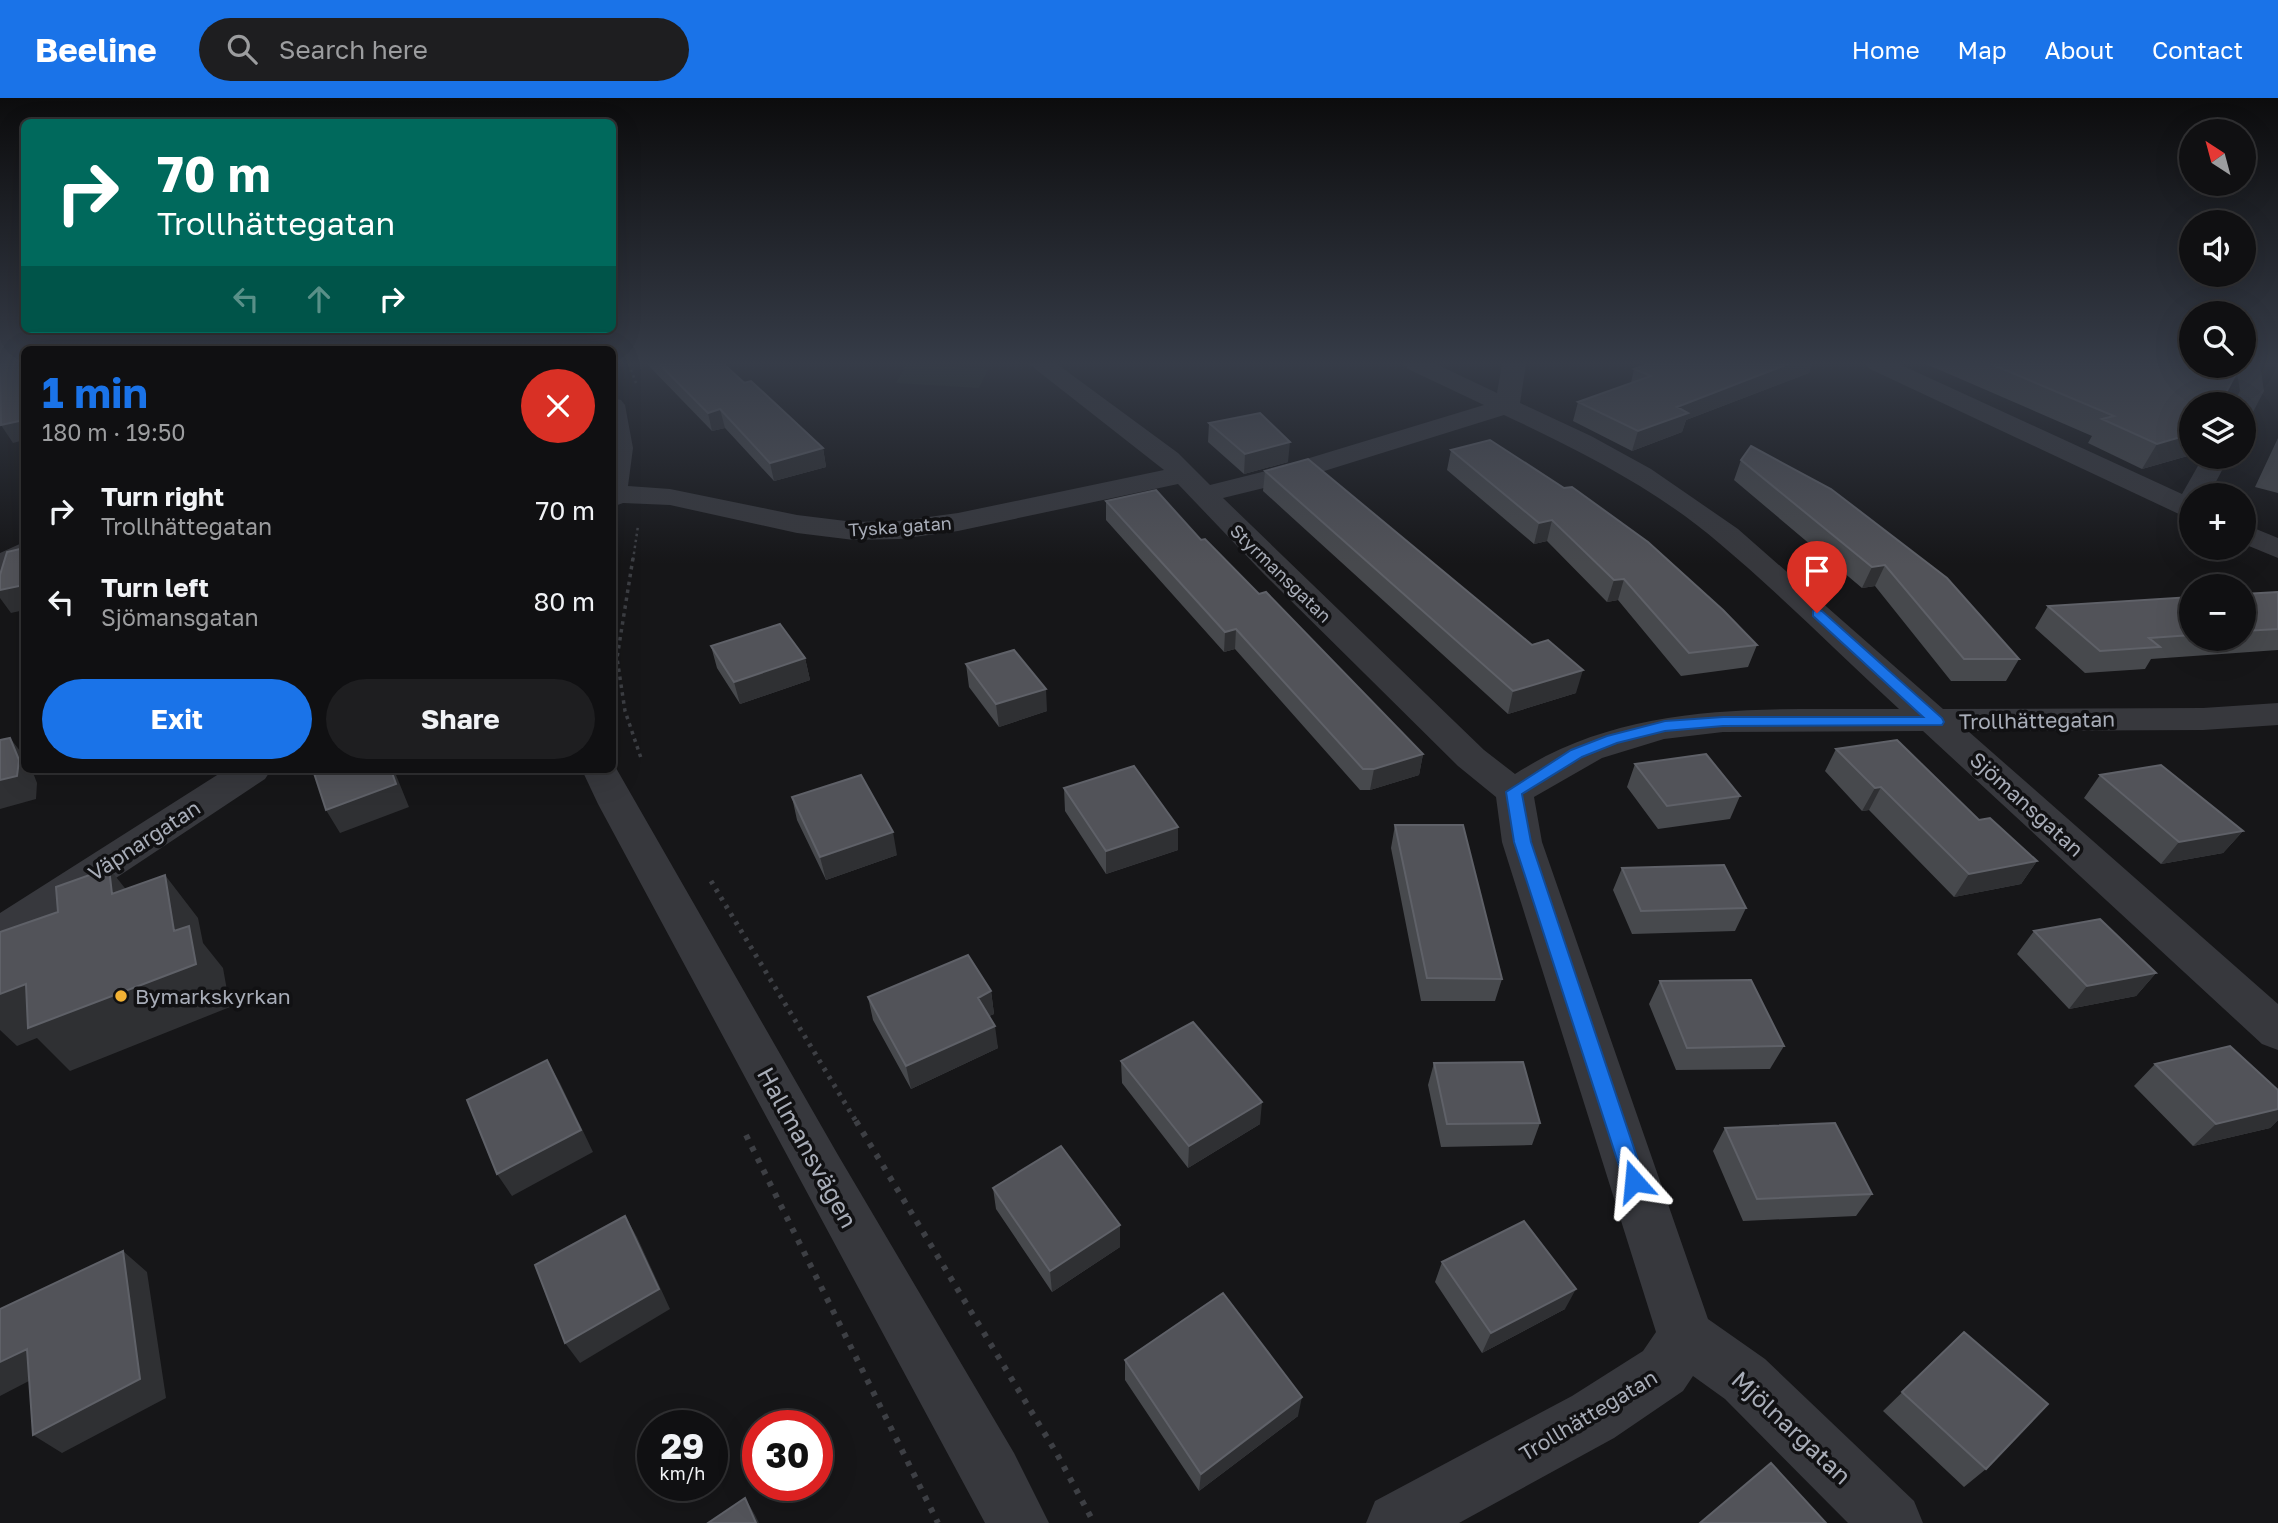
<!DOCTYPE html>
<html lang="en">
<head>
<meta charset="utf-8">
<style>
  :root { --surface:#101012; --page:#1e1e20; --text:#f1f3f6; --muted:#9c9d9f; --line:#303032; --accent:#1a73e8 }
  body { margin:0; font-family:"Golos Text",sans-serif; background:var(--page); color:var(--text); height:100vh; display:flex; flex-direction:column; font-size:26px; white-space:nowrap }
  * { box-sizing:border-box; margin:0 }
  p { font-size:23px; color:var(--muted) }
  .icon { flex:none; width:38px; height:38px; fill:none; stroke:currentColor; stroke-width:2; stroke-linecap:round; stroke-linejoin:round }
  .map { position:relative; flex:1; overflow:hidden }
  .side { position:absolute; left:21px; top:248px; width:595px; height:427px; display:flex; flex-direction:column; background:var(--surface); border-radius:10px; box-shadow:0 7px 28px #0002,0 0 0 2px var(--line) }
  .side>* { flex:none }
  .top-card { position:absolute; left:21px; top:21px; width:595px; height:214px; border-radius:10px; box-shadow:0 7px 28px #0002,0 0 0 2px var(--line); background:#00695c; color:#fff; overflow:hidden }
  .needle { width:46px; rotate:324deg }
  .controls { position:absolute; left:2179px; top:21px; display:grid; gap:14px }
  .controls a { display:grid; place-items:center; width:77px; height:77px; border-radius:50%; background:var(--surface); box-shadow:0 7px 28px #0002,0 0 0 2px var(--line); font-size:35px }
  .speed { position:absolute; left:637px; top:1312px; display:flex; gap:14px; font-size:35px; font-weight:700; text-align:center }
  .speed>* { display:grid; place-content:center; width:91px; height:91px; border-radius:50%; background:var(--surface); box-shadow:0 7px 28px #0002,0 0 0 2px var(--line); line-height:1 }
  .speed small { font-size:18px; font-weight:400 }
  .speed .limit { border:10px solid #d22; background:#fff; color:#111 }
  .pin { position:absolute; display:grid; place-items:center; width:60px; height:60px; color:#fff; margin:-72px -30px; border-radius:50% 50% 50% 0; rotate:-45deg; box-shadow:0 0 7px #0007 }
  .pin .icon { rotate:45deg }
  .me { position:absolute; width:77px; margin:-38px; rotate:342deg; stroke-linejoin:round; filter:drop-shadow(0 0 5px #0008) }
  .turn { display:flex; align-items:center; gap:24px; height:147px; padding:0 21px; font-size:32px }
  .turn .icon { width:91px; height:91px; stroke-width:2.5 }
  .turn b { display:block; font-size:49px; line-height:60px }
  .lanes { display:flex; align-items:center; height:66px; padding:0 21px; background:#0003; justify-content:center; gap:35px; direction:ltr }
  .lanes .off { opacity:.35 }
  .round { display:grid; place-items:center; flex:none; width:74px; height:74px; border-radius:37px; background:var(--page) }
  .summary { display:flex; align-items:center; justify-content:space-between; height:119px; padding:0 21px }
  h1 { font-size:42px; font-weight:700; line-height:52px; color:var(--accent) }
  .cta { display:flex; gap:14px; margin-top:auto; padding:14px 21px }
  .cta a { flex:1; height:80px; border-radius:42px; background:var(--accent); color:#fff; font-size:28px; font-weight:700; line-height:80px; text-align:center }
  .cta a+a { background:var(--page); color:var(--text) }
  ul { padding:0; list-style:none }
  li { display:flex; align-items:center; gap:21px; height:91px; padding:0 21px }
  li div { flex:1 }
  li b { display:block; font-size:26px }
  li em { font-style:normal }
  header { display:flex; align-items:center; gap:42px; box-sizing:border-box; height:98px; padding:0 35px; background:var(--accent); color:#fff }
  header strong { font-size:33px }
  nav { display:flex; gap:38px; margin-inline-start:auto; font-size:24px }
  .search { width:490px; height:63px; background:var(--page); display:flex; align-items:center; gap:18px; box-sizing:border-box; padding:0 24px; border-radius:38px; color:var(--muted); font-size:26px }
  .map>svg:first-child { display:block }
  .green { fill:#1e261f }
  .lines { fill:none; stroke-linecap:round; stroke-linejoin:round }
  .path-far3 { stroke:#3d3f44; stroke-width:2.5; stroke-dasharray:2.5 3.5; stroke-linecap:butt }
  .path-far2 { stroke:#3d3f44; stroke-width:3.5; stroke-dasharray:3.5 4.5; stroke-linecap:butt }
  .path-far1 { stroke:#3d3f44; stroke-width:5; stroke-dasharray:3.5 6; stroke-linecap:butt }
  .path { stroke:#3d3f44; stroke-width:6; stroke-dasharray:5 8; stroke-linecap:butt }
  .street { fill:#37383d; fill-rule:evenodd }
  .wall { fill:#47494d }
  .shaded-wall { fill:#2f3033 }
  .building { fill:#525359; stroke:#5f6168; stroke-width:2 }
  .route { fill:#1a73e8; stroke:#114b97; stroke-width:2 }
  .poi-dot { fill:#f2b134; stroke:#111113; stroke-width:2.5 }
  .labels { text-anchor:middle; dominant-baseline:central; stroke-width:7; stroke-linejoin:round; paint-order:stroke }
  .far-street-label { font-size:18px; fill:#a8adb8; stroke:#111113 }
  .street-label { font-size:21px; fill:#a8adb8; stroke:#111113 }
  .poi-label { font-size:21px; fill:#a8adb8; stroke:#111113; text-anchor:start }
  .near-street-label { font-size:24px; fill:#a8adb8; stroke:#111113 }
</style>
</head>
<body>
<header>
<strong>Beeline</strong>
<div class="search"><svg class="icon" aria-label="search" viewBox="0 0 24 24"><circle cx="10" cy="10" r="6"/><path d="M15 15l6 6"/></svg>Search here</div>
<nav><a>Home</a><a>Map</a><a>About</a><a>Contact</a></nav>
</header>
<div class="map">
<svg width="2278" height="1425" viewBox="0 0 2278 1425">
  <rect width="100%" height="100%" fill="#161618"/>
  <!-- green -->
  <path class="green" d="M907,266L988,271L979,290L896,285Z"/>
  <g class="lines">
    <!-- path-far3 -->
    <path class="path-far3" d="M629,266L636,285
      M633,462L638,428"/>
    <!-- path-far2 -->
    <path class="path-far2" d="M633,460L617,560L625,613L642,663"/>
    <!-- path-far1 -->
    <path class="path-far1" d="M711,783L857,1025"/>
    <!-- path -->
    <path class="path" d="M856,1023L1057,1356L1094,1425
      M746,1037L938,1425"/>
    <!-- street -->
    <path class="street" d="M1029,266H1057L1178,355L1210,387L1270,372L1484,307L1408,271L1404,266H1436L1497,295L1502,266H1526L1520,305L1591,338L1651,371L1738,431L1943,611L2203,610L2278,605V627L2203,632L1968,633L2278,906V952L2262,946L1923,633L1723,634L1664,641L1602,660L1534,699L1542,744L1708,1221L1765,1261L1914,1403L1923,1425H1848L1725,1301L1693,1278L1683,1293L1614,1340L1459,1425H1366L1375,1403L1572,1298L1643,1253L1656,1234L1502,744L1496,699L1458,668L1261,473L1178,386L958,433L899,441L854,442L797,435L670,407L623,405L612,409V300L621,302L625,307L633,350L628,388L670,391L797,417L854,424L899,423L958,415L1164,372ZM1504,317C1579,352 1656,391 1719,445C1781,497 1839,556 1899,611C1767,612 1631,601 1515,676L1484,652L1223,400L1289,384Z
      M1866,266H1899L2182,396L2203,359H2229L2209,397H2191V420L2181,417L1870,271Z
      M2260,266L2264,293L2253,314L2244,316V306H2233L2240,293L2236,268Z
      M2244,426L2278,440V460L2244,446Z
      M24,444V466L11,474L0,477V455Z
      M612,663L838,1057L1014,1355L1049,1425H985L598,706L582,672H612Z
      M225,672H271L265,681L15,847L0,852V815Z"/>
  </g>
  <!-- wall -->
  <path class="wall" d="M647,266H724L823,350L826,369L774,383L725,330L712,333Z
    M1644,266H1812L1809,275L1686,322L1682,334L1632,353L1573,323L1578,304L1631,285L1634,271L1644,268Z
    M1926,266H2191V357L2142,371L2088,345L2092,338Z
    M1209,325L1288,364L1244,376L1208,344Z
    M2278,340V395L2255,389Z
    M1451,352L1757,547L1748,569L1681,578L1618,502L1607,504L1547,443L1534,446L1447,372Z
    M1741,362L2019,561L2006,583H1951L1875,488L1862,490L1734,382Z
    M1265,373L1576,595L1508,616L1263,393Z
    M1106,403L1201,442L1259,496L1423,656L1419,677L1370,692H1360L1235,551L1224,554L1106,422Z
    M2278,494V552L2151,561L2145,571L2085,575L2035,530L2048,508L2191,499V541H2244V496Z
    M711,548L805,560L810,582L740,606L717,570Z
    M966,566L1047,613L999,629L969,589Z
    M1836,651L1979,722L2037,763L2021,786L1954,799L1869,712L1862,713L1825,673Z
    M1635,666L1740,698L1730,721L1658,731L1627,689Z
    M2100,677L2243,733L2223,755L2161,766L2084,700Z
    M1064,690L1178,729V752L1106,776L1065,713Z
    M792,699L897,757L826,782L797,722Z
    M1395,727L1502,881L1495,903H1421L1391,750Z
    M1622,770L1746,810L1735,833L1632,836L1613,792Z
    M2034,833L2156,875L2136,898L2069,911L2017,856Z
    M1660,883L1784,948L1770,971L1676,972L1649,906Z
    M991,893L994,916L989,918L998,950L911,991L873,922L868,899Z
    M1121,963L1260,1026L1188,1070L1122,985Z
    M1434,965L1540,1025L1532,1047L1441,1049L1428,987Z
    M2155,966L2278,992V1022L2270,1030L2193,1048L2134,988Z
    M1725,1030L1872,1096L1856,1118L1743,1123L1713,1053Z
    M993,1090L1120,1149L1052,1194L996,1111Z
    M1442,1164L1565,1211L1482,1255L1435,1184Z
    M1964,1234L1986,1371L1964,1389L1883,1313Z
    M1125,1262L1298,1318L1199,1393L1125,1282Z"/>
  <!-- shaded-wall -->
  <path class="shaded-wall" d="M1788,266H1812L1809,275L1686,322L1682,334L1632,353L1638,333L1677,309Z
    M720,311L725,330L712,333L708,315Z
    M24,322V342L13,345L1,327Z
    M2191,336V357L2142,371L2157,346Z
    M1290,344L1288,364L1244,376L1245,356Z
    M823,350L826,369L774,383L770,365Z
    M1552,422L1547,443L1534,446L1539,425Z
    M1885,467L1875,488L1862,490L1872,469Z
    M1624,481L1618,502L1607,504L1614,482Z
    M24,487V512L11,515L0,500V492Z
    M1236,531L1235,551L1224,554L1225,534Z
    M805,560L810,582L740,606L734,584Z
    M1583,572L1576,595L1508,616L1513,593Z
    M1046,591L1047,613L999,629L996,606Z
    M10,640L24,658V672H32L37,685L36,701L0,711V682Z
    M1423,656L1419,677L1370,692L1374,671Z
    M391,672H394L409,709L340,735L326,712Z
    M1881,689L1869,712L1862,713L1875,690Z
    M1178,729V752L1106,776V753Z
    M2243,733L2223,755L2161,766L2179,744Z
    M893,734L897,757L826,782L820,759Z
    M2037,763L2021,786L1954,799L1969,776Z
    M109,770L143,813L112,796Z
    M165,777L198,820L203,845L223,870L230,909L70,973L37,940L17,948L0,932V896L174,833Z
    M2156,875L2136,898L2069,911L2087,888Z
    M991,893L994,916L981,922L978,900Z
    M995,928L998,950L911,991L906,968Z
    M547,962L560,985L593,1054L512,1098L497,1076Z
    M1262,1004L1260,1026L1188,1070L1189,1048Z
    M2278,1011V1022L2270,1030L2193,1048L2216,1026Z
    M625,1118L637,1139L670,1211L580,1265L565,1245Z
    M1120,1127V1149L1052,1194L1050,1173Z
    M123,1153L147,1174L166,1300L62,1355L33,1337Z
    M1576,1191L1565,1211L1482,1255L1491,1235Z
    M27,1251L54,1270L0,1298V1264Z
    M1302,1299L1298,1318L1199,1393L1201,1376Z
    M745,1400L755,1417L759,1425H756Z"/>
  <!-- building -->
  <path class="building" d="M0,266H24V322L1,327Z
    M659,266H724L744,285L751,283L823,350L770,365L720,311L708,315Z
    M1647,266H1788L1677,309L1688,315L1638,333L1578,304L1651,278L1634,271Z
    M1991,266H2191V268H2240L2220,306H2191V336L2157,346L2102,321L2114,318Z
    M1260,315L1290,344L1245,356L1209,325Z
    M1490,342L1564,390L1572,389L1648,444L1723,512L1757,547L1689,555L1624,481L1614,482L1552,422L1539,425L1451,352Z
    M1751,348L1831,391L1947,480L2019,561H1964L1885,467L1872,469L1741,362Z
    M1308,361L1532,547L1548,542L1583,572L1513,593L1265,373Z
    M1156,392L1201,442L1205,441L1259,496L1266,494L1423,656L1374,671H1363L1236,531L1225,534L1106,403Z
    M24,450V487L0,492V477L7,454Z
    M2278,494V531L2244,533V496Z
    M2191,499V537L2149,540L2160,549L2100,553L2048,508Z
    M780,526L805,560L734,584L711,548Z
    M1014,552L1046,591L996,606L966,566Z
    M10,640L19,662L17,678L0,682V642Z
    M1897,642L1979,722L1990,720L2037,763L1969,776L1881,689L1875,690L1836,651Z
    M1706,656L1740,698L1667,708L1635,666Z
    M2161,667L2243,733L2179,744L2100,677Z
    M1134,668L1178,729L1106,753L1064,690Z
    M313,672H391L396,686L326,712Z
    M861,677L893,734L820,759L792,699Z
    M1395,727H1463L1502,881L1427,880Z
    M1724,767L1746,810L1641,813L1622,770Z
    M109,770L112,796L165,777L174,833L189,828L196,866L28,930L26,886L0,896V834L58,814L56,789Z
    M2100,821L2156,875L2087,888L2034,833Z
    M968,857L991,893L978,900L995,928L906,968L868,899Z
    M1751,882L1784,948L1687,950L1660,883Z
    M1193,924L1262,1004L1189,1048L1121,963Z
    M2230,948L2278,992V1011L2216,1026L2155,966Z
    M547,962L581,1032L497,1076L467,1002Z
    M1523,964L1540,1025L1447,1026L1434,965Z
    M1835,1025L1872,1096L1757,1101L1725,1030Z
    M1061,1048L1120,1127L1050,1173L993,1090Z
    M625,1118L659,1191L565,1245L535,1167Z
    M1524,1123L1576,1191L1491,1235L1442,1164Z
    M123,1153L140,1281L33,1337L27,1251L0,1264V1211Z
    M1223,1195L1302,1299L1201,1376L1125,1262Z
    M1964,1234L2048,1306L1986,1371L1902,1294Z
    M1771,1365L1826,1425H1700Z
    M745,1400L756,1425H708Z"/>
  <!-- sky -->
  <linearGradient id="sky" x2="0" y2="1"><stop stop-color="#0c0c0d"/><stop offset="0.57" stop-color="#363c48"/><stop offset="1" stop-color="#363c48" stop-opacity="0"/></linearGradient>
  <rect width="2278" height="466" fill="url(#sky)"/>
  <!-- route -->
  <path class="route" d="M1817,511L1822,513L1942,620L1944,624L1942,627L1723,628L1665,633L1617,645L1582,659L1522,696L1531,744L1645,1083L1642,1089L1634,1092L1627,1089L1624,1083L1514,744L1506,694L1571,652L1607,638L1665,623L1723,619H1923L1813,518V513Z"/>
  <!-- markers -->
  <circle class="poi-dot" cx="121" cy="898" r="7"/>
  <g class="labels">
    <!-- far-street labels -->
    <g class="far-street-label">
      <text transform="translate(900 428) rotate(-4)">Tyska gatan</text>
      <text transform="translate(1281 475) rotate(44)">Styrmansgatan</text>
    </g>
    <!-- street labels -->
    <g class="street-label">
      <text transform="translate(2037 622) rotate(-1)">Trollhättegatan</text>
      <text transform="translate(2027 706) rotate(42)">Sjömansgatan</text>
      <text transform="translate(144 742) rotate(-33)">Väpnargatan</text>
      <text transform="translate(1588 1317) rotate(-31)">Trollhättegatan</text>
    </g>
    <!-- poi labels -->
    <g class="poi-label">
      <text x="135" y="898">Bymarkskyrkan</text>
    </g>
    <!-- near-street labels -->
    <g class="near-street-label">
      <text transform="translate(808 1049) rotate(61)">Hallmansvägen</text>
      <text transform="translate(1792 1329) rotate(43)">Mjölnargatan</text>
    </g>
  </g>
</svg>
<div class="controls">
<a><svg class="needle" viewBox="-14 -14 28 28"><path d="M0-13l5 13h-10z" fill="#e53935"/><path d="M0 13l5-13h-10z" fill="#9c9d9f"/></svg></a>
<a><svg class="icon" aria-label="sound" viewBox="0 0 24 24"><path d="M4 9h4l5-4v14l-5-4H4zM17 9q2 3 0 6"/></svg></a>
<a><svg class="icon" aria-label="search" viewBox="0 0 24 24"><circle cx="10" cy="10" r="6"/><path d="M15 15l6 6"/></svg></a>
<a><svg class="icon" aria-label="layers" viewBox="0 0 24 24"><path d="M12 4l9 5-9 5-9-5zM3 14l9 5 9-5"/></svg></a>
<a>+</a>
<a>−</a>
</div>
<div class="speed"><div>29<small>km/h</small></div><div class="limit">30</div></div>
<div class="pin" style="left:1817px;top:515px;background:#d93025"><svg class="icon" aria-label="arrive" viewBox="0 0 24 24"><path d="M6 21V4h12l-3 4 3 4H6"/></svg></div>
<svg class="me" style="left:1634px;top:1083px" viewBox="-20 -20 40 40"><path d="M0-17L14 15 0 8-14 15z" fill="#1a73e8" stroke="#fff" stroke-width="4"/></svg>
<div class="top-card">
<div class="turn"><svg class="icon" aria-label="right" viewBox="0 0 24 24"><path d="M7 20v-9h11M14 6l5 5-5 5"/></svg><div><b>70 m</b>Trollhättegatan</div></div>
<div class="lanes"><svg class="icon off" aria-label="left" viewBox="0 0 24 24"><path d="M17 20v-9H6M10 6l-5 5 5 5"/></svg><svg class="icon off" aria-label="ahead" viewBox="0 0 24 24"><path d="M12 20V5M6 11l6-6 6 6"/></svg><svg class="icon" aria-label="right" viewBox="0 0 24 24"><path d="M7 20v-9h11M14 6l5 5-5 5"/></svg></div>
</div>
<section class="side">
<div class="summary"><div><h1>1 min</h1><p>180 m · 19:50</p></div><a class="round" style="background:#d93025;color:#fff"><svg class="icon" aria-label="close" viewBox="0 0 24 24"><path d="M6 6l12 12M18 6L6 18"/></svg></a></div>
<ul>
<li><svg class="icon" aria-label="right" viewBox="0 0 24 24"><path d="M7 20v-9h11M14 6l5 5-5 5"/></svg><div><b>Turn right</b><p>Trollhättegatan</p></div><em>70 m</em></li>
<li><svg class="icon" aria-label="left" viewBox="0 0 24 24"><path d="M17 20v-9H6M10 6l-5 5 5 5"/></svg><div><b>Turn left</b><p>Sjömansgatan</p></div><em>80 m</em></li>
</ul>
<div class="cta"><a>Exit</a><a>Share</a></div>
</section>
</div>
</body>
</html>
